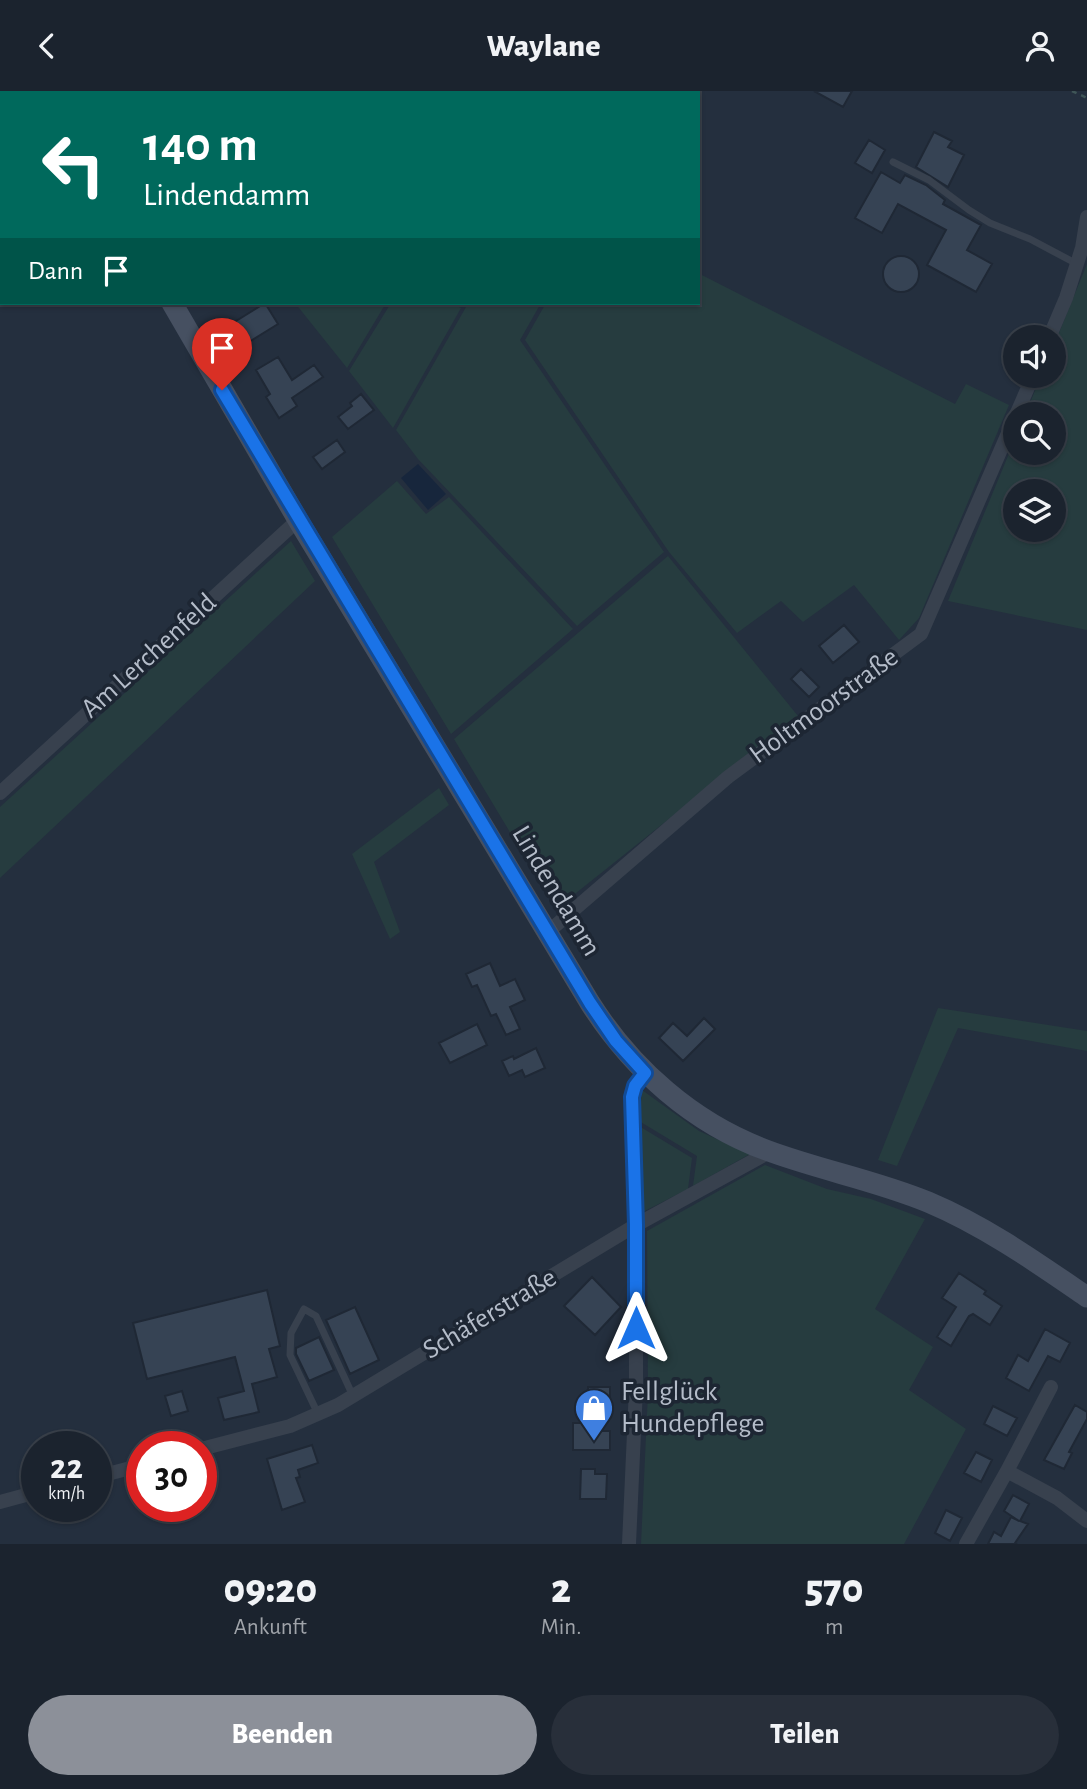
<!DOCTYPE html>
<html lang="de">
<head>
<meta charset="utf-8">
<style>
  :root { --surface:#1b232e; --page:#282f3a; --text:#f1f3f6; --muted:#a0a4aa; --line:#39404a; --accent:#8c9099 }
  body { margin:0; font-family:"Alegreya Sans",sans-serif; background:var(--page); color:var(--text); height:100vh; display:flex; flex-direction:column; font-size:26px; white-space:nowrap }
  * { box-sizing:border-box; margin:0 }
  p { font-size:23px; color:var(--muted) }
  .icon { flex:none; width:38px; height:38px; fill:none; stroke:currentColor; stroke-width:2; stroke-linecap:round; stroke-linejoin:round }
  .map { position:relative; height:1453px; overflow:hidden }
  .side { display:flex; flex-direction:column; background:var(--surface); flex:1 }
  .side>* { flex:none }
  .banner { position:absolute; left:0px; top:0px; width:700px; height:214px; box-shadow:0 2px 5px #0004,0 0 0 2px var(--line); background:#00695c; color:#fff; overflow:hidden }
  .tools { position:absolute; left:1003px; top:234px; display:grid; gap:14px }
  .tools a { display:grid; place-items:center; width:63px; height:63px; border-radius:50%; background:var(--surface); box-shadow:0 2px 5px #0004,0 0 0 2px var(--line); font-size:35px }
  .speed { position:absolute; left:21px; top:1340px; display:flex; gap:14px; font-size:35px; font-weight:700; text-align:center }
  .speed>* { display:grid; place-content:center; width:91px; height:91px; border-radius:50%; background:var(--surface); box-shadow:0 2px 5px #0004,0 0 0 2px var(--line); line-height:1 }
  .speed small { font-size:18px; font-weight:400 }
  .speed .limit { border:10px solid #d22; background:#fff; color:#111 }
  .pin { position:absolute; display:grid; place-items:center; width:60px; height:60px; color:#fff; margin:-72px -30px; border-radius:50% 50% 50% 0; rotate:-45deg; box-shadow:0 0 7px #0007 }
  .pin .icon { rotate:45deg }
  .me { position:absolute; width:77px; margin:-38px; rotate:0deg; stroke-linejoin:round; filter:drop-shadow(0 0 5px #0008) }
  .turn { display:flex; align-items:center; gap:24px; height:147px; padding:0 28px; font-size:32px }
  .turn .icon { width:91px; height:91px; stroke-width:2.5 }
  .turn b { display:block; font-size:49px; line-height:60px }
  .then { display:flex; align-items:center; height:66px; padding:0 28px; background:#0003; gap:14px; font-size:26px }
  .eta { display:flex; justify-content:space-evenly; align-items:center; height:119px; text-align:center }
  .eta b { font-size:42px; font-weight:800; line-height:49px }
  .primary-button { display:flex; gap:14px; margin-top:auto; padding:14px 28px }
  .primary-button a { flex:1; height:80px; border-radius:42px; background:var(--accent); color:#fff; font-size:28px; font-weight:800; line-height:80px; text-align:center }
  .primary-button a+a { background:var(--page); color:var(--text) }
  header { display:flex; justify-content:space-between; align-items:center; height:91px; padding:0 28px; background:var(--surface); font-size:32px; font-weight:800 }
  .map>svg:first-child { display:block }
  .green { fill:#263c3f; fill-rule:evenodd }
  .water { fill:#17263c }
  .building { fill:#364354; stroke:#1f2835; stroke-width:2 }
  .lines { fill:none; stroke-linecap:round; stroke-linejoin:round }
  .path { stroke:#3f5557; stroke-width:2.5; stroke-dasharray:5 5; stroke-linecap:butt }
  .lane { stroke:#38414e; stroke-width:7 }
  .street { stroke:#38414e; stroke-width:14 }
  .secondary { stroke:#465061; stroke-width:21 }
  .route-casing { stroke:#114b97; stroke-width:18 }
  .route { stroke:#1a73e8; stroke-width:12 }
  .labels { text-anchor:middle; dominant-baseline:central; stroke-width:7; stroke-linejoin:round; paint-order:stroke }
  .street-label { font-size:28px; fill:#b4bcc9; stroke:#1d2633 }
  .poi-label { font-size:28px; fill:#b4bcc9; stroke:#1d2633; text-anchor:start }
</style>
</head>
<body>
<header><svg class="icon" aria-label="back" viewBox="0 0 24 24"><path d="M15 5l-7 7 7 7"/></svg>Waylane<svg class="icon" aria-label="person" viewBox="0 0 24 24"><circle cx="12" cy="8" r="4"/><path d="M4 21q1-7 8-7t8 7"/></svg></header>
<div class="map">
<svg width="1087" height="1453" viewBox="0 0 1087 1453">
  <rect width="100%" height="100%" fill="#242f3e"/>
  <!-- green -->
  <path class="green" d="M1087,173V539L948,510L1015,348V362H1054V324H1025L1041,285H1054V254ZM1015,401H1054V439H1015Z
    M698,182L955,313L966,293L1009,314L919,527L899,549L854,494L803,531L781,510L737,542L669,461L525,249L546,212H698Z
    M295,212H386L347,277Z
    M391,212H451L461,217L393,337L349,280Z
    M459,212H541L520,249L664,461L577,535L418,368L396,339L466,216Z
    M397,390L426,423L449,406L573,538L451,643L332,446Z
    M291,450L315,490L0,787V716Z
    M668,465L798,625L556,818L454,648Z
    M439,697L449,714L374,771L400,841L390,848L352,763Z
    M938,917L1087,940V960L958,937L897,1075L878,1069Z
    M642,999L699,1040L750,1063L693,1095L697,1065L639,1030Z
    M639,1035L692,1067L688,1098L639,1123Z
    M765,1074L827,1098L871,1108L925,1128L875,1218L933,1256L909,1299L966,1338L904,1453H641L648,1302L647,1140Z"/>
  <!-- water -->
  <path class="water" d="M418,373L446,403L428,419L401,387Z"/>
  <!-- building -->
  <path class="building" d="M814,0H852L843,16Z
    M934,41L952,50L948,56L964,64L948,96L916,76Z
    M869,49L885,59L872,82L855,72Z
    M881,81L900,92L905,84L926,94L945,109L943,113L981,134L967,159L992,173L976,201L927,174L946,139L898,113L882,142L855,127Z
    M883 183a18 18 0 1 1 36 0a18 18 0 1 1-36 0Z
    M265,212L278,233L241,256L228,235Z
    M278,266L292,289L314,274L323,286L292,307L297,315L279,327L266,306L270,303L256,279Z
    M361,303L374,319L348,338L338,326L352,315L350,312Z
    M337,349L345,361L322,378L313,366Z
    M844,534L859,551L833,572L819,555Z
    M801,578L819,596L809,606L791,588Z
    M490,872L500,895L515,888L525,909L510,916L520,938L506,944L496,923L491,925L477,894L472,896L466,883Z
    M704,927L715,938L683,970L659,947L673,932L687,945Z
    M477,933L487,954L450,972L439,952Z
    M536,957L545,977L525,986L522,979L509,985L502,970L513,965L514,968Z
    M959,1182L986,1200L984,1203L1002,1215L990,1234L973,1223L969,1225L951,1255L937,1246L956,1216L942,1207Z
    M592,1186L621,1216L595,1244L564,1215Z
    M267,1199L280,1255L269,1258L277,1286L252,1293L259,1321L224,1329L218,1307L244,1300L235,1266L147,1288L133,1232Z
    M355,1216L379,1269L350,1283L326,1229Z
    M1045,1238L1070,1252L1060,1271L1048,1265L1029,1300L1006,1287L1018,1264L1028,1270Z
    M319,1246L334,1279L309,1290L296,1263V1257Z
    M588,1296H610V1311H588Z
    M182,1300L188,1320L171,1325L165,1305Z
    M1075,1314L1087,1321V1328L1069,1361L1072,1362L1064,1378L1044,1369Z
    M993,1315L1017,1327L1007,1345L984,1333Z
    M573,1332H595V1340H610V1359H573Z
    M312,1354L318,1372L298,1379L300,1386L296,1387L305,1411L282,1419L267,1368Z
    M976,1361L992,1369L981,1391L964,1382Z
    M581,1378H595V1383H607L606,1408H580Z
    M1013,1404L1029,1413L1020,1430L1028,1433L1015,1452L1017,1453H988L994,1441L1001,1445L1011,1426L1019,1430L1004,1420Z
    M946,1419L962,1427L950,1450L935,1442Z"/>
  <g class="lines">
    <!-- path -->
    <path class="path" d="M1072,0L1087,7"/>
    <!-- lane -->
    <path class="lane" d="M235,2L236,0
      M893,71L929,89L969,119L990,132L1030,148L1077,173
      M318,1323L290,1264L291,1242L304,1218L316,1225L353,1305"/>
    <!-- street -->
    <path class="street" d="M1049,247L1066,207L1082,157L1087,126
      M1016,324L1033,285
      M0,702L298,429
      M548,841L728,686L921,543L1015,326
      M201,1358L290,1335L338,1314L636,1134L762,1065L765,1059
      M1007,1380L1051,1296
      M96,1386L142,1374
      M0,1411L37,1401
      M629,1453L636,1297V1134L632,1006L635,995L645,982
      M966,1453L1007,1380L1057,1407L1087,1430"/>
    <!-- secondary -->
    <path class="secondary" d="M43,0L44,2
      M172,212L298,429L590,912C632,978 693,1032 766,1059C819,1079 875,1089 928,1111C985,1135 1036,1171 1087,1206"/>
  </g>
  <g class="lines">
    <!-- route casing -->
    <g class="route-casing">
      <path id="route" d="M222,299L590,912L616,950L645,982L635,995L632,1006L636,1134V1237"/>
    </g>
    <!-- route -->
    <use href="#route" class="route"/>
  </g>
  <!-- icons -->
  <defs>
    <g id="shop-pin" transform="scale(2.0125)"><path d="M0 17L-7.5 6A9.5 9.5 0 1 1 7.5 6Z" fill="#3f7fe0" stroke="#1d2633"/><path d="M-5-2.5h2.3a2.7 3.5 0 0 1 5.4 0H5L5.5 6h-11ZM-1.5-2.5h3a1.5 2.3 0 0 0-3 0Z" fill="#fff"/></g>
  </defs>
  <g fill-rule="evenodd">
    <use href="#shop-pin" x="594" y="1317"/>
  </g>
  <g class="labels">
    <!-- street labels -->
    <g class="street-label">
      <text transform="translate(149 565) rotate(-42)">Am Lerchenfeld</text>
      <text transform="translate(824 615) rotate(-36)">Holtmoorstraße</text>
      <text transform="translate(556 800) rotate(59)">Lindendamm</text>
      <text transform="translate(490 1223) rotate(-31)">Schäferstraße</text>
    </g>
    <!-- poi labels -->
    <g class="poi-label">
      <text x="621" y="1301">Fellglück<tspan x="621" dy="32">Hundepflege</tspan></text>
    </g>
  </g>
</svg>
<div class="tools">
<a><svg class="icon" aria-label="sound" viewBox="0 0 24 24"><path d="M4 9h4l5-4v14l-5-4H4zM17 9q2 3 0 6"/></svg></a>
<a><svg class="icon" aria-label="search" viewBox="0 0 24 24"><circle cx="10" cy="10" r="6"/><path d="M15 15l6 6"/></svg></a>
<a><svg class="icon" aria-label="layers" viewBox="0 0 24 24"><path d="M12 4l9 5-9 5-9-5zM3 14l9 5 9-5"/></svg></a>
</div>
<div class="speed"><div>22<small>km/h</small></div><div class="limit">30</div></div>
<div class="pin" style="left:222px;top:299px;background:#d93025"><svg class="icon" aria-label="arrive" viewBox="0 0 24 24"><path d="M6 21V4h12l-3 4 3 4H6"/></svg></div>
<svg class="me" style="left:636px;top:1237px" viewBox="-20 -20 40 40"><path d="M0-17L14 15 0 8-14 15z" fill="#1a73e8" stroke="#fff" stroke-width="4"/></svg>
<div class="banner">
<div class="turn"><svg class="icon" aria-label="left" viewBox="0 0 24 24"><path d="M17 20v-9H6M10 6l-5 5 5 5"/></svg><div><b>140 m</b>Lindendamm</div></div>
<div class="then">Dann<svg class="icon" aria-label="arrive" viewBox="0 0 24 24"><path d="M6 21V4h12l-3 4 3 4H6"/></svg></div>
</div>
</div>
<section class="side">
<div class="eta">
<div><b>09:20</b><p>Ankunft</p></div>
<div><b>2</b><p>Min.</p></div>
<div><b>570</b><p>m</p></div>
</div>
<div class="primary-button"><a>Beenden</a><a>Teilen</a></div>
</section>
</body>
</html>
